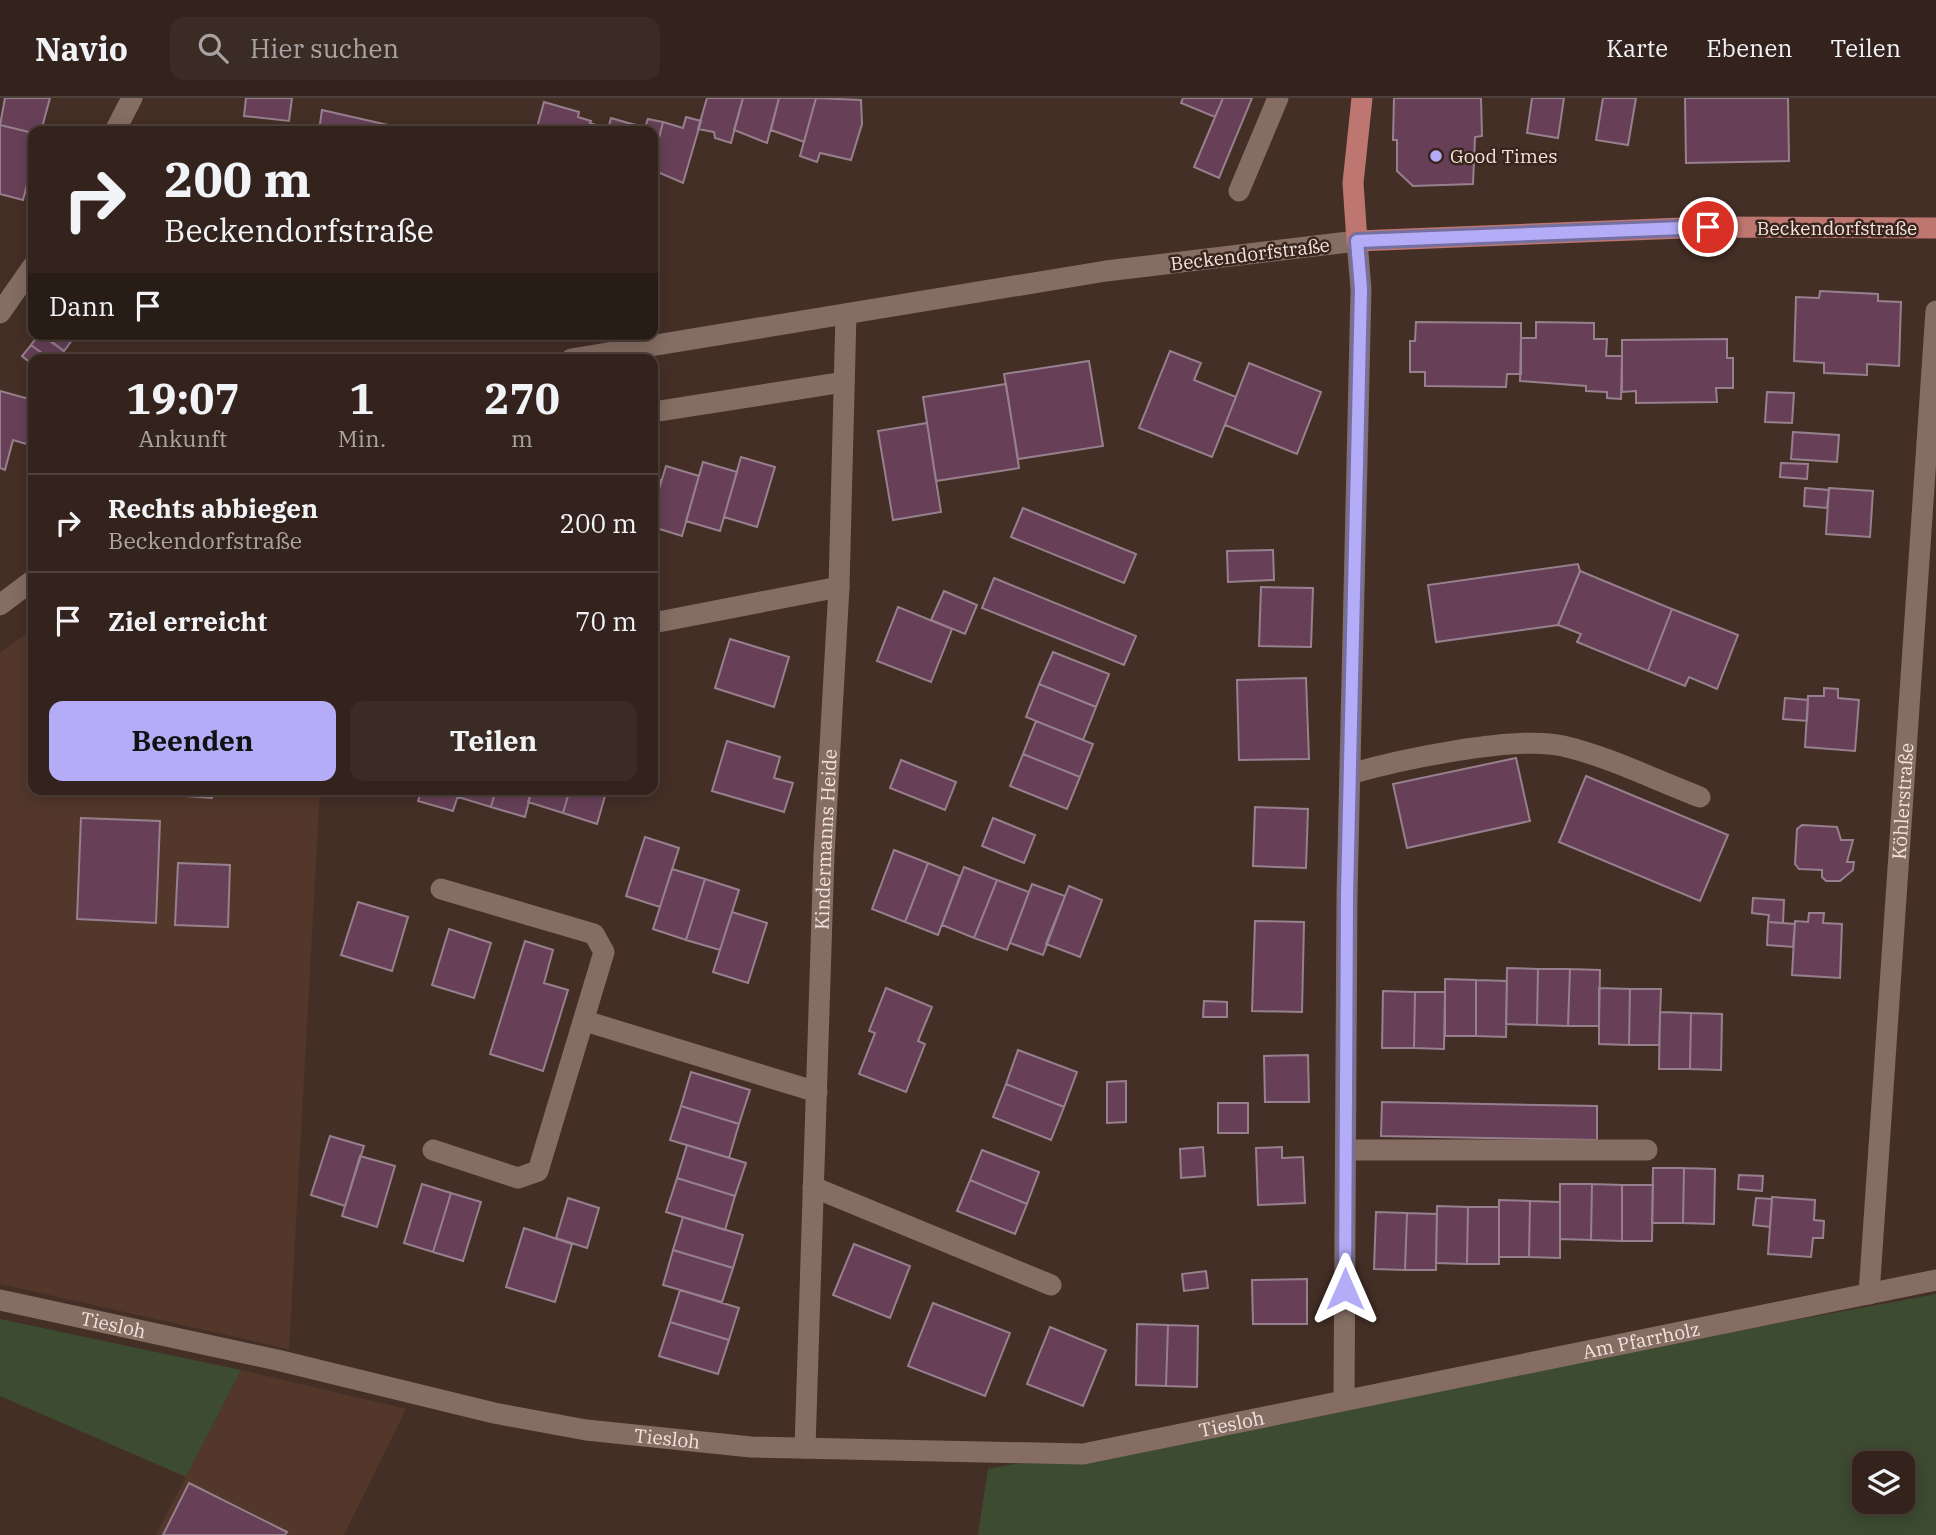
<!DOCTYPE html>
<html lang="de">
<head>
<meta charset="utf-8">
<style>
  :root { --surface:#33231c; --page:#3b2b25; --text:#f1f3f6; --muted:#a9a4a3; --line:#4e403b; --accent:#b5acf8 }
  body { margin:0; font-family:"IBM Plex Serif",serif; background:var(--page); color:var(--text); height:100vh; display:flex; flex-direction:column; font-size:26px; white-space:nowrap }
  * { box-sizing:border-box; margin:0 }
  p { font-size:23px; color:var(--muted) }
  .icon { flex:none; width:38px; height:38px; fill:none; stroke:currentColor; stroke-width:2; stroke-linecap:round; stroke-linejoin:round }
  .map { position:relative; flex:1; overflow:hidden }
  .details { position:absolute; left:28px; top:256px; width:630px; height:441px; display:flex; flex-direction:column; background:var(--surface); border-radius:14px; box-shadow:0 4px 18px #0003,0 0 0 2px var(--line) }
  .details>* { flex:none }
  .top-card { position:absolute; left:28px; top:28px; width:630px; height:214px; border-radius:14px; box-shadow:0 4px 18px #0003,0 0 0 2px var(--line); background:#33231c; color:var(--text); overflow:hidden }
  .controls { position:absolute; left:1852px; top:1353px; display:grid; gap:14px }
  .controls a { display:grid; place-items:center; width:63px; height:63px; border-radius:14px; background:var(--surface); box-shadow:0 4px 18px #0003,0 0 0 2px var(--line); font-size:35px }
  .pin { position:absolute; display:grid; place-items:center; width:60px; height:60px; color:#fff; margin:-30px; border:4px solid #fff; border-radius:50%; box-shadow:0 2px 7px #0007 }
  .me { position:absolute; width:77px; margin:-38px; rotate:0deg; stroke-linejoin:round; filter:drop-shadow(0 0 5px #0008) }
  .turn { display:flex; align-items:center; gap:24px; height:147px; padding:0 21px; font-size:32px }
  .turn .icon { width:91px; height:91px; stroke-width:2.5 }
  .turn b { display:block; font-size:49px; line-height:60px }
  .then { display:flex; align-items:center; height:66px; padding:0 21px; background:#0003; gap:14px; font-size:26px }
  .eta { display:flex; justify-content:space-evenly; align-items:center; height:119px; text-align:center }
  .eta b { font-size:42px; font-weight:700; line-height:49px }
  .action { display:flex; gap:14px; margin-top:auto; padding:14px 21px }
  .action a { flex:1; height:80px; border-radius:14px; background:var(--accent); color:#111; font-size:28px; font-weight:700; line-height:80px; text-align:center }
  .action a+a { background:var(--page); color:var(--text) }
  ul { padding:0; list-style:none }
  li { display:flex; align-items:center; gap:21px; height:98px; padding:0 21px; border-top:2px solid var(--line) }
  li div { flex:1 }
  li b { display:block; font-size:26px }
  li em { font-style:normal }
  header { display:flex; align-items:center; gap:42px; box-sizing:border-box; height:98px; padding:0 35px; background:var(--surface); border-bottom:2px solid var(--line) }
  header strong { font-size:33px }
  nav { display:flex; gap:38px; margin-inline-start:auto; font-size:24px }
  .search { width:490px; height:63px; background:var(--page); display:flex; align-items:center; gap:18px; box-sizing:border-box; padding:0 24px; border-radius:14px; color:var(--muted); font-size:26px }
  .map>svg:first-child { display:block }
  .built { fill:#53372b }
  .green { fill:#3d4b31; fill-rule:evenodd }
  .building { fill:#674058; stroke:#97808d; stroke-width:2 }
  .lines { fill:none; stroke-linecap:round; stroke-linejoin:round }
  .minor { stroke:#856d63; stroke-width:21 }
  .major { stroke:#bd7770; stroke-width:21 }
  .route-casing { stroke:#7670a1; stroke-width:18 }
  .route { stroke:#b5acf8; stroke-width:12 }
  .poi-dot { fill:#b5acf8; stroke:#39251c; stroke-width:2.5 }
  .labels { text-anchor:middle; dominant-baseline:central; stroke-width:5; stroke-linejoin:round; paint-order:stroke }
  .poi-label { font-size:19px; fill:#f2e3de; stroke:#39251c; text-anchor:start }
  .street-label { font-size:19px; fill:#f2e3de; stroke:#39251c }
</style>
</head>
<body>
<header>
<strong>Navio</strong>
<div class="search"><svg class="icon" aria-label="search" viewBox="0 0 24 24"><circle cx="10" cy="10" r="6"/><path d="M15 15l6 6"/></svg>Hier suchen</div>
<nav><a>Karte</a><a>Ebenen</a><a>Teilen</a></nav>
</header>
<div class="map">
<svg width="1936" height="1437" viewBox="0 0 1936 1437">
  <rect width="100%" height="100%" fill="#442f26"/>
  <!-- built -->
  <path class="built" d="M33,530V691H320L289,1251L0,1186V555Z
    M241,1272L406,1311L344,1437H156Z"/>
  <!-- green -->
  <path class="green" d="M1936,1196V1437H978L988,1371ZM1864,1365H1902V1404H1864Z
    M0,1221L241,1272L186,1379L0,1298Z"/>
  <!-- building -->
  <path class="building" d="M5,0H50L41,33L33,35L0,27Z
    M246,0H292L289,23L244,18Z
    M707,0H743L731,45L715,40L714,34L698,31Z
    M743,0H779L767,45L734,32Z
    M779,0H816L804,44L771,32Z
    M816,0L861,2L862,26L851,62L820,55L817,64L800,58Z
    M1183,0H1223L1215,19L1181,5Z
    M1223,0H1252L1219,80L1194,69Z
    M1394,0H1481L1482,38L1475,39L1473,86L1413,88L1397,73V42H1393Z
    M1532,0H1564L1558,40L1527,35Z
    M1603,0H1636L1628,47L1596,42Z
    M1685,0H1788L1789,63L1686,65Z
    M544,4L579,14L578,19L591,23L588,33H536Z
    M322,12L410,32L319,33Z
    M686,19L701,23L683,85L653,72V64L663,24L683,30Z
    M611,20L628,25L625,33H588L590,25L608,31Z
    M648,21L663,24L653,64V33H625L628,25L645,29Z
    M0,27L33,35V64L23,102L0,96Z
    M1820,193L1878,196V203L1901,204L1899,268L1867,266V277L1824,275V265L1794,263L1796,199L1819,200Z
    M1416,224L1521,225V276H1507L1506,289L1425,288V274H1410V243H1415Z
    M1536,224L1594,225V241H1607L1606,258H1622L1621,301L1607,300V294L1586,293V288L1520,283L1521,240H1536Z
    M39,236L64,253L58,261H50L31,247Z
    M42,236H67L73,241L64,253Z
    M1727,241V260H1733V290H1716L1717,304L1636,305V293L1622,294V242Z
    M31,247L50,261H33V267L22,258Z
    M1170,253L1201,265L1194,282L1236,299L1212,359L1139,330Z
    M1089,263L1103,348L1018,361L1004,276Z
    M1249,265L1321,294L1297,356L1225,327Z
    M1006,286L1019,370L936,383L923,299Z
    M0,293L33,302V348L13,342L5,372L0,370Z
    M1767,294L1794,295L1792,325L1765,324Z
    M927,325L941,414L893,422L878,333Z
    M1793,334L1839,337L1837,364L1791,361Z
    M741,359L775,369L757,429L724,419Z
    M703,364L737,374L720,433L686,423Z
    M1781,365L1808,366L1807,381L1780,379Z
    M666,368L699,378L682,438L653,429V411Z
    M653,379L661,382L653,411Z
    M1805,390L1829,392L1827,410L1804,408Z
    M1829,390L1873,393L1870,439L1826,436Z
    M1023,410L1136,456L1124,485L1011,439Z
    M1273,452L1274,482L1228,484L1227,453Z
    M1578,466L1580,473L1558,527L1436,544L1428,487Z
    M1580,473L1672,511L1648,573L1577,544L1581,536L1558,527Z
    M994,480L1136,538L1124,567L982,510Z
    M1261,489L1313,490L1311,549L1259,548Z
    M944,493L977,507L965,536L931,522Z
    M898,509L952,531L931,584L877,563Z
    M1672,511L1738,537L1717,591L1689,579L1685,588L1648,573Z
    M730,541L789,559L774,609L715,590Z
    M1053,554L1109,576L1096,609L1039,586Z
    M1306,580L1309,661L1239,662L1237,582Z
    M1039,586L1096,609L1083,642L1026,619Z
    M1824,590L1838,591V600L1859,602L1855,653L1805,649L1808,598H1824Z
    M1785,600L1808,602L1807,623L1783,621Z
    M1036,623L1093,646L1080,679L1023,656Z
    M727,643L780,659L774,680L793,685L784,714L712,693Z
    M1023,656L1080,679L1067,711L1010,688Z
    M1516,660L1530,723L1407,750L1393,686Z
    M901,662L956,684L945,712L890,690Z
    M1586,678L1728,737L1700,803L1559,744Z
    M85,691H213L212,700Z
    M422,691H460L453,713L418,703Z
    M460,691H496L491,709L458,699Z
    M496,691H532L525,719L491,709Z
    M532,691H570L563,715L528,704Z
    M570,691H607L597,726L563,715Z
    M1255,709L1308,711L1306,770L1253,768Z
    M81,720L160,723L156,825L77,821Z
    M993,720L1035,737L1024,765L982,748Z
    M1802,727L1837,729L1841,742H1853L1847,764H1854L1853,772L1840,783H1826L1822,779V772L1799,771L1795,766L1797,731Z
    M645,739L679,750L660,809L626,798Z
    M894,752L928,765L905,824L872,811Z
    M178,765L230,767L228,829L175,827Z
    M928,765L960,778L938,837L905,824Z
    M964,769L997,782L974,840L942,827Z
    M672,771L705,781L686,842L653,831Z
    M705,781L739,792L720,852L686,842Z
    M997,782L1029,794L1007,852L974,840Z
    M1032,786L1065,798L1043,857L1010,845Z
    M1069,788L1102,802L1080,859L1046,846Z
    M1753,800L1784,802L1783,825L1768,824L1769,817L1752,815Z
    M358,804L408,819L392,873L341,857Z
    M732,814L767,825L748,885L713,874Z
    M1809,815H1824L1823,825L1842,826L1840,880L1792,877L1795,823L1808,824Z
    M1255,823L1304,824L1302,914L1252,913Z
    M1768,824L1795,826L1793,849L1767,847Z
    M449,831L491,845L474,900L432,887Z
    M525,843L553,852L544,885L568,892L543,973L490,956Z
    M1507,870L1538,871L1537,927L1506,926Z
    M1538,871H1570L1568,928L1537,927Z
    M1570,871L1600,872L1599,928H1568Z
    M1445,881L1476,882V938H1445Z
    M1476,882L1507,883L1506,939L1476,938Z
    M886,890L932,909L918,943L925,946L906,994L859,976L875,935L869,933Z
    M1599,890L1630,891L1629,947L1599,946Z
    M1630,891H1661L1659,947H1629Z
    M1383,893L1415,894L1414,950H1382Z
    M1415,894H1445L1444,951L1414,950Z
    M1204,903L1227,904V919H1203Z
    M1660,914L1691,915L1690,971H1659Z
    M1691,915L1722,916L1721,972L1690,971Z
    M1018,952L1077,974L1064,1009L1006,986Z
    M1308,957L1309,1004H1265L1264,958Z
    M691,974L750,992L739,1026L681,1008Z
    M1126,983V1024L1107,1025V984Z
    M1006,986L1064,1009L1051,1042L993,1019Z
    M1382,1004L1597,1008V1042L1381,1038Z
    M1218,1005H1248V1035H1218Z
    M681,1008L739,1026L729,1060L670,1042Z
    M330,1038L364,1048L345,1108L311,1097Z
    M687,1047L746,1065L735,1098L677,1080Z
    M1203,1049L1205,1078L1181,1080L1180,1051Z
    M1282,1049V1060L1303,1059L1305,1105L1258,1107L1256,1050Z
    M982,1052L1039,1074L1027,1106L970,1082Z
    M360,1058L395,1068L377,1129L342,1118Z
    M1653,1070H1684L1683,1125H1652Z
    M1684,1070L1715,1071L1714,1126L1683,1125Z
    M1739,1077L1763,1078L1762,1093L1738,1091Z
    M677,1080L735,1098L725,1132L666,1114Z
    M970,1082L1027,1106L1015,1136L957,1113Z
    M422,1086L451,1095L433,1154L404,1145Z
    M1560,1086H1592L1591,1142L1560,1141Z
    M1592,1086L1622,1087V1143L1591,1142Z
    M1622,1087H1653L1652,1143H1622Z
    M451,1095L481,1104L463,1163L433,1154Z
    M1772,1099L1815,1102L1814,1122L1824,1123L1823,1140H1813L1811,1159L1768,1156Z
    M568,1100L599,1110L587,1150L556,1140Z
    M1756,1100L1772,1101L1770,1129L1753,1127Z
    M1499,1102L1530,1103L1529,1159H1499Z
    M1530,1103L1560,1104V1160L1529,1159Z
    M1437,1108L1468,1109L1467,1166L1436,1165Z
    M1468,1109H1499V1166H1467Z
    M1376,1114L1407,1115L1405,1172L1374,1171Z
    M1407,1115L1437,1116L1436,1172H1405Z
    M683,1119L743,1137L733,1170L673,1152Z
    M524,1130L572,1146L555,1204L506,1189Z
    M854,1146L910,1168L890,1220L833,1197Z
    M673,1152L733,1170L722,1204L663,1187Z
    M1206,1173L1208,1190L1184,1193L1182,1176Z
    M1307,1181V1226H1253L1252,1182Z
    M680,1192L739,1210L729,1242L670,1224Z
    M933,1205L1010,1235L985,1298L908,1268Z
    M670,1224L729,1242L718,1276L659,1258Z
    M1137,1226L1168,1227L1166,1288L1136,1287Z
    M1168,1227L1198,1228L1197,1289L1166,1288Z
    M1050,1229L1106,1252L1083,1308L1027,1286Z
    M189,1385L287,1434L285,1437H163Z"/>
  <g class="lines">
    <!-- minor -->
    <g class="minor">
      <path d="M115,33L132,0"/>
      <path d="M1239,93L1278,0"/>
      <path d="M0,215L33,168"/>
      <path d="M571,261L1106,173L1357,143L1361,191L1347,797L1344,1302"/>
      <path d="M653,314L844,284"/>
      <path d="M0,507L33,482"/>
      <path d="M653,525L839,489"/>
      <path d="M1350,676C1398,662 1515,637 1563,648C1610,659 1655,682 1700,699"/>
      <path d="M585,923L817,994"/>
      <path d="M433,1052L518,1080L538,1073L604,854L594,836L441,791"/>
      <path d="M1346,1052H1647"/>
      <path d="M813,1089L1051,1187"/>
      <path id="s1" d="M1869,1196L1936,213"/>
      <path id="s2" d="M0,1202L277,1262L494,1315L586,1332L751,1349L1083,1356L1936,1182"/>
      <path id="s3" d="M805,1350L824,756L839,489L846,216"/>
    </g>
    <!-- major -->
    <path class="major" d="M1362,0L1353,85L1357,143L1708,129L1936,130"/>
  </g>
  <g class="lines">
    <!-- route casing -->
    <g class="route-casing">
      <path id="route" d="M1345,1191L1347,797L1361,191L1357,143L1708,129"/>
    </g>
    <!-- route -->
    <use href="#route" class="route"/>
  </g>
  <!-- markers -->
  <circle class="poi-dot" cx="1436" cy="58" r="7"/>
  <g class="labels">
    <!-- poi labels -->
    <g class="poi-label">
      <text x="1450" y="58">Good Times</text>
    </g>
    <!-- street labels -->
    <g class="street-label">
      <text x="1837" y="130">Beckendorfstraße</text>
      <text transform="translate(1250 156) rotate(-7)">Beckendorfstraße</text>
      <text stroke="none"><textPath href="#s1" startOffset="494">Köhlerstraße</textPath></text>
      <text stroke="none"><textPath href="#s3" startOffset="609">Kindermanns Heide</textPath></text>
      <text stroke="none"><textPath href="#s2" startOffset="116">Tiesloh</textPath></text>
      <text stroke="none"><textPath href="#s2" startOffset="1668">Am Pfarrholz</textPath></text>
      <text stroke="none"><textPath href="#s2" startOffset="1250">Tiesloh</textPath></text>
      <text stroke="none"><textPath href="#s2" startOffset="682">Tiesloh</textPath></text>
    </g>
  </g>
</svg>
<div class="controls">
<a><svg class="icon" aria-label="layers" viewBox="0 0 24 24"><path d="M12 4l9 5-9 5-9-5zM3 14l9 5 9-5"/></svg></a>
</div>
<div class="pin" style="left:1708px;top:129px;background:#d93025"><svg class="icon" aria-label="arrive" viewBox="0 0 24 24"><path d="M6 21V4h12l-3 4 3 4H6"/></svg></div>
<svg class="me" style="left:1345px;top:1191px" viewBox="-20 -20 40 40"><path d="M0-17L14 15 0 8-14 15z" fill="#b5acf8" stroke="#fff" stroke-width="4"/></svg>
<div class="top-card">
<div class="turn"><svg class="icon" aria-label="right" viewBox="0 0 24 24"><path d="M7 20v-9h11M14 6l5 5-5 5"/></svg><div><b>200 m</b>Beckendorfstraße</div></div>
<div class="then">Dann<svg class="icon" aria-label="arrive" viewBox="0 0 24 24"><path d="M6 21V4h12l-3 4 3 4H6"/></svg></div>
</div>
<section class="details">
<div class="eta">
<div><b>19:07</b><p>Ankunft</p></div>
<div><b>1</b><p>Min.</p></div>
<div><b>270</b><p>m</p></div>
</div>
<ul>
<li><svg class="icon" aria-label="right" viewBox="0 0 24 24"><path d="M7 20v-9h11M14 6l5 5-5 5"/></svg><div><b>Rechts abbiegen</b><p>Beckendorfstraße</p></div><em>200 m</em></li>
<li><svg class="icon" aria-label="arrive" viewBox="0 0 24 24"><path d="M6 21V4h12l-3 4 3 4H6"/></svg><div><b>Ziel erreicht</b></div><em>70 m</em></li>
</ul>
<div class="action"><a>Beenden</a><a>Teilen</a></div>
</section>
</div>
</body>
</html>
